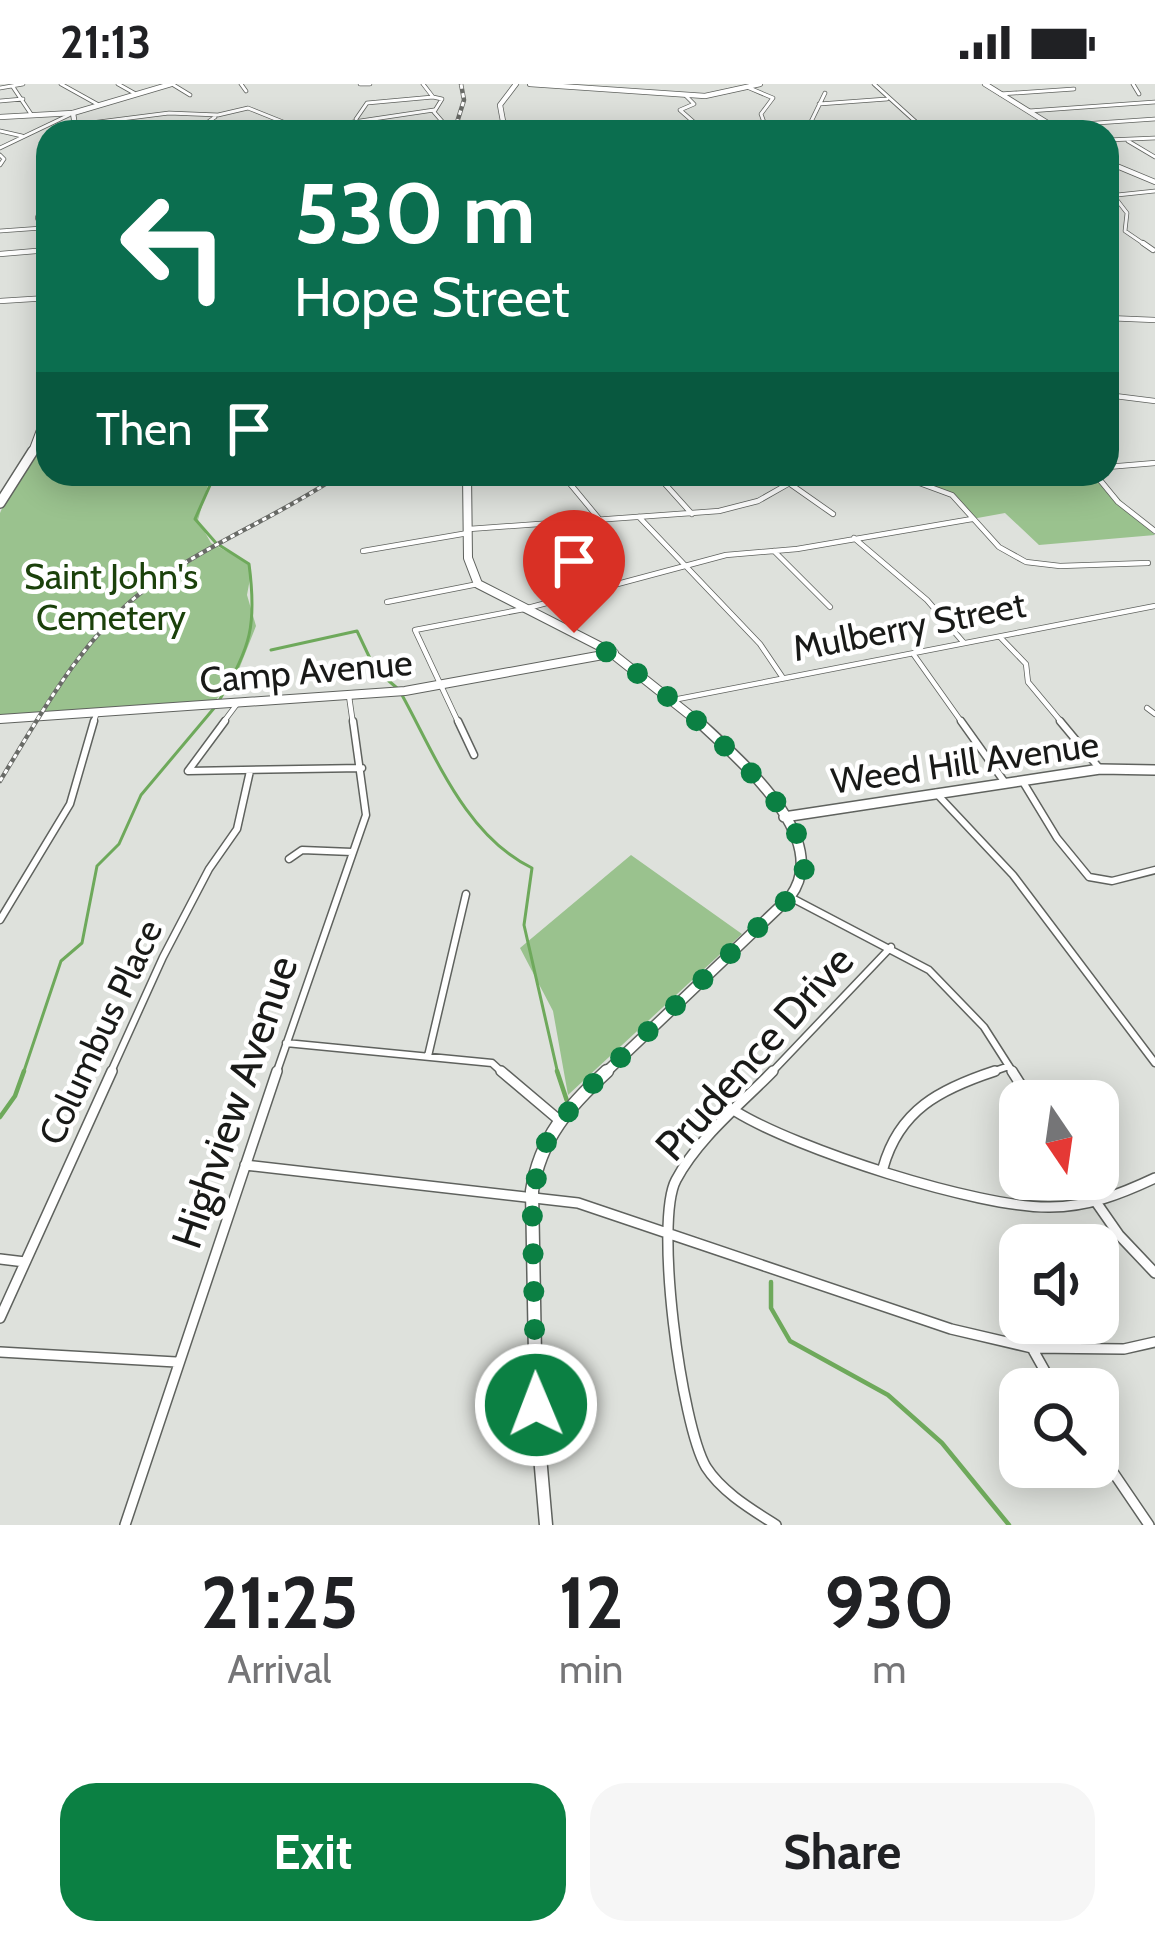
<!DOCTYPE html>
<html lang="en">
<head>
<meta charset="utf-8">
<style>
  :root { --surface:#fff; --page:#f6f6f6; --text:#202124; --muted:#757577; --accent:#0b8043 }
  body { margin:0; font-family:Cabin,sans-serif; background:var(--page); color:var(--text); height:100vh; display:flex; flex-direction:column; font-size:45px; white-space:nowrap }
  * { box-sizing:border-box; margin:0 }
  p { font-size:39px; color:var(--muted) }
  .icon { flex:none; width:66px; height:66px; fill:none; stroke:currentColor; stroke-width:2; stroke-linecap:round; stroke-linejoin:round }
  .map { position:relative; height:1441px; overflow:hidden }
  .sheet { display:flex; flex-direction:column; background:var(--surface); flex:1 }
  .sheet>* { flex:none }
  .hud { position:absolute; left:36px; top:36px; width:1083px; height:366px; border-radius:36px; box-shadow:0 6px 30px #0003; background:#0b6e4f; color:#fff; overflow:hidden }
  .needle { width:78px; rotate:167deg }
  .buttons { position:absolute; left:999px; top:996px; display:grid; gap:24px }
  .buttons a { display:grid; place-items:center; width:120px; height:120px; border-radius:24px; background:var(--surface); box-shadow:0 6px 30px #0003; font-size:60px }
  .pin { position:absolute; display:grid; place-items:center; width:102px; height:102px; color:#fff; margin:-123px -51px; border-radius:50% 50% 50% 0; rotate:-45deg; box-shadow:0 0 12px #0007 }
  .pin .icon { rotate:45deg }
  .me { position:absolute; width:132px; margin:-66px; rotate:359deg; stroke-linejoin:round; filter:drop-shadow(0 0 9px #0008) }
  .turn { display:flex; align-items:center; gap:42px; height:252px; padding:0 60px; font-size:54px }
  .turn .icon { width:156px; height:156px; stroke-width:2.5 }
  .turn b { display:block; font-size:84px; line-height:102px }
  .then { display:flex; align-items:center; height:114px; padding:0 60px; background:#0003; gap:24px; font-size:45px }
  .eta { display:flex; justify-content:space-evenly; align-items:center; height:204px; text-align:center }
  .eta b { font-size:72px; font-weight:700; line-height:84px }
  .cta { display:flex; gap:24px; margin-top:auto; padding:24px 60px }
  .cta a { flex:1; height:138px; border-radius:36px; background:var(--accent); color:#fff; font-size:48px; font-weight:700; line-height:138px; text-align:center }
  .cta a+a { background:var(--page); color:var(--text) }
  .status { display:flex; justify-content:space-between; align-items:center; height:84px; padding:0 60px; background:var(--surface); direction:ltr }
  .status svg { height:33px; fill:currentColor }
  .map>svg:first-child { display:block }
  .green { fill:#9ac28e }
  .lines { fill:none; stroke-linecap:round; stroke-linejoin:round }
  .stream-far1 { stroke:#6ea95b; stroke-width:3 }
  .stream { stroke:#6ea95b; stroke-width:4.5 }
  .street-far3-casing { stroke:#5f625e; stroke-width:4.5 }
  .street-far2-casing { stroke:#5f625e; stroke-width:6 }
  .street-far1-casing { stroke:#5f625e; stroke-width:9 }
  .street-casing { stroke:#5f625e; stroke-width:12 }
  .secondary-far3-casing { stroke:#5f625e; stroke-width:6 }
  .secondary-far2-casing { stroke:#5f625e; stroke-width:10 }
  .secondary-far1-casing { stroke:#5f625e; stroke-width:12 }
  .secondary-casing { stroke:#5f625e; stroke-width:15 }
  .primary-far2-casing { stroke:#5f625e; stroke-width:6 }
  .primary-far1-casing { stroke:#5f625e; stroke-width:8 }
  .primary-casing { stroke:#5f625e; stroke-width:12 }
  .street-far3 { stroke:#fff; stroke-width:3 }
  .street-far2 { stroke:#fff; stroke-width:4.5 }
  .street-far1 { stroke:#fff; stroke-width:6 }
  .street { stroke:#fff; stroke-width:9 }
  .secondary-far3 { stroke:#fff; stroke-width:4.5 }
  .secondary-far2 { stroke:#fff; stroke-width:8 }
  .secondary-far1 { stroke:#fff; stroke-width:9 }
  .secondary { stroke:#fff; stroke-width:12 }
  .primary-far2 { stroke:#fff; stroke-width:4.5 }
  .primary-far1 { stroke:#fff; stroke-width:6 }
  .primary { stroke:#fff; stroke-width:9 }
  .rail-casing { stroke:#696b67; stroke-width:4.5 }
  .rail { stroke:#fff; stroke-width:3; stroke-dasharray:4.5; stroke-linecap:butt }
  .route { stroke:#0b8043; stroke-width:21; stroke-dasharray:0 37.8 }
  .labels { text-anchor:middle; dominant-baseline:central; stroke-width:9; stroke-linejoin:round; paint-order:stroke }
  .park-label { font-size:36px; fill:#1b410b; stroke:#fff }
  .street-label { font-size:36px; fill:#191a18; stroke:#fff }
  .near-street-label { font-size:42px; fill:#191a18; stroke:#fff }
</style>
</head>
<body>
<div class="status"><b>21:13</b><svg viewBox="0 0 49 12"><path d="M0 12V9h3v3zM5 12V6h3v6zM10 12V3h3v9zM15 12V0h3v12zM26 1h20v11H26zM47 4h2v5h-2z"/></svg></div>
<div class="map">
<svg width="1155" height="1441" viewBox="0 0 1155 1441">
  <rect width="100%" height="100%" fill="#dee1dc"/>
  <!-- green -->
  <path class="green" d="M48,330V390H211L198,436L211,459L247,478L251,489L247,511L256,542L239,585L213,620L0,633V429L12,401L38,367Z
    M896,390H1095L1155,451L1039,461L1005,429L972,435L952,411Z
    M631,771L742,850L568,1011L553,927L520,864Z"/>
  <g class="lines">
    <!-- stream-far1 -->
    <path class="stream-far1" d="M323,41L338,48
      M215,390L195,435L216,459L249,480C257,540 251,563 220,615
      M271,566L357,547L375,585L397,604
      M402,611C436,673 466,752 532,784L524,841L558,990
      M23,990L61,877L82,859L97,782L119,760L141,711L215,623"/>
    <!-- stream -->
    <path class="stream" d="M557,987L567,1017
      M0,1033L15,1012L24,987
      M771,1198V1224L790,1257L888,1311L942,1359L1009,1441"/>
    <!-- street-far3 casing -->
    <g class="street-far3-casing">
      <path id="street-far3" d="M61,0L97,20
        M118,0L134,9
        M172,0L190,11
        M241,0L246,7
        M360,0H370
        M423,0L433,13L442,15L434,28L447,43H502
        M874,0L927,48
        M1133,0L1139,10
        M13,3L31,30
        M747,3L773,14L761,30L765,41
        M0,4L23,0
        M1000,10L1074,5
        M686,12L694,20L680,26L705,48
        M0,17L23,15
        M819,20L887,15
        M1029,27L1155,18
        M356,35L367,19L433,13
        M340,40L434,26
        M75,41L169,29L218,31L248,24L308,48
        M1053,42L1155,35
        M0,47L22,52
        M194,48L215,33
        M245,48L276,38
        M408,48L447,43
        M806,48L825,9
        M1107,56L1155,54
        M1128,57L1155,73
        M0,64L69,31
        M0,71L4,75L0,81
        M1107,103L1127,129L1125,147L1147,162
        M1117,111L1155,107
        M0,147L42,144"/>
    </g>
    <!-- street-far2 casing -->
    <g class="street-far2-casing">
      <path id="street-far2" d="M1143,159L1153,166
        M0,170L48,166
        M0,217L48,214
        M1107,234L1155,236
        M1107,246L1114,266L1116,312
        M1107,311L1155,317
        M1107,383L1155,379
        M562,390L600,436
        M656,390L692,430
        M776,390L833,430
        M895,390L952,411L999,463L1026,478L1060,482L1148,479
        M1095,390L1118,418L1155,447
        M639,433L760,560L783,594
        M469,445L719,427L758,417L788,400
        M854,454L927,516L964,559
        M363,467L468,449
        M774,467L830,523
        M387,518L478,500
        M1000,553L1026,580L1028,598L1063,640
        M914,571L963,640
        M349,612L353,640
        M673,616L1155,522
        M1147,624L1155,630
        M93,640L97,628
        M222,640L237,620
        M459,640L415,546L524,525L726,471L797,465L972,435"/>
    </g>
    <!-- street-far1 casing -->
    <g class="street-far1-casing">
      <path id="street-far1" d="M225,637L188,687L362,684
        M458,637L474,671
        M961,637L1006,700
        M1060,637L1100,685
        M1023,698L1057,754L1089,793L1112,797L1155,786
        M936,709L1013,791L1155,979
        M289,775L302,766L352,768
        M790,813L929,886L984,943L1014,990
        M0,836L70,720L94,637
        M286,959L492,979L504,990
        M428,972L466,810
        M110,990L163,873L209,785L237,745L250,687
        M276,990L366,731L353,637
        M770,990L891,863
        M986,990L1009,982"/>
    </g>
    <!-- street casing -->
    <g class="street-casing">
      <path id="street" d="M501,987L559,1036
        M773,987C741,1020 698,1054 676,1096C654,1137 681,1340 706,1383C722,1408 751,1425 776,1441
        M1012,987L1031,1017
        M735,1027C796,1065 978,1124 1050,1123C1088,1123 1121,1110 1155,1094
        M245,1081L578,1119L951,1245L1032,1264L1124,1265L1155,1258
        M883,1084C899,1026 940,1005 995,987
        M1080,1095L1119,1151L1155,1189
        M0,1175L25,1178
        M0,1234L112,987
        M1032,1264L1055,1305
        M0,1268L176,1278
        M1098,1366L1149,1441
        M125,1441L277,987"/>
    </g>
    <!-- secondary-far3 casing -->
    <g class="secondary-far3-casing">
      <path id="secondary-far3" d="M530,0L705,12L760,0
        M985,0L1062,48
        M0,33L73,29
        M505,48L500,21L516,0
        M1107,78L1155,98"/>
    </g>
    <!-- secondary-far2 casing -->
    <g class="secondary-far2-casing">
      <path id="secondary-far2" d="M467,390L468,474L478,500L609,567L701,640
        M0,635L405,607L614,569"/>
    </g>
    <!-- secondary-far1 casing -->
    <g class="secondary-far1-casing">
      <path id="secondary-far1" d="M784,733L1100,685L1155,686
        M604,990L790,813C834,754 738,675 698,637"/>
    </g>
    <!-- secondary casing -->
    <g class="secondary-casing">
      <path id="secondary" d="M546,1441L536,1326L532,1107C540,1054 569,1022 607,987"/>
    </g>
    <!-- primary-far2 casing -->
    <g class="primary-far2-casing">
      <path id="primary-far2" d="M76,48L73,29L171,0
        M48,103L38,134L48,159"/>
    </g>
    <!-- primary-far1 casing -->
    <g class="primary-far1-casing">
      <path id="primary-far1" d="M31,370L48,325"/>
    </g>
    <!-- primary casing -->
    <g class="primary-casing">
      <path id="primary" d="M0,419L33,367"/>
    </g>
    <!-- street-far3 -->
    <use href="#street-far3" class="street-far3"/>
    <!-- street-far2 -->
    <use href="#street-far2" class="street-far2"/>
    <!-- street-far1 -->
    <use href="#street-far1" class="street-far1"/>
    <!-- street -->
    <use href="#street" class="street"/>
    <!-- secondary-far3 -->
    <use href="#secondary-far3" class="secondary-far3"/>
    <!-- secondary-far2 -->
    <use href="#secondary-far2" class="secondary-far2"/>
    <!-- secondary-far1 -->
    <use href="#secondary-far1" class="secondary-far1"/>
    <!-- secondary -->
    <use href="#secondary" class="secondary"/>
    <!-- primary-far2 -->
    <use href="#primary-far2" class="primary-far2"/>
    <!-- primary-far1 -->
    <use href="#primary-far1" class="primary-far1"/>
    <!-- primary -->
    <use href="#primary" class="primary"/>
    <!-- rail casing -->
    <g class="rail-casing">
      <path id="rail" d="M454,48L464,16L461,0
        M0,697C41,630 80,557 143,507C204,461 278,433 341,390"/>
    </g>
    <!-- rail -->
    <use href="#rail" class="rail"/>
  </g>
  <g class="lines">
    <!-- route -->
    <path class="route" d="M536,1321L532,1113L544,1062L579,1013L790,813C801,800 807,787 804,770C791,704 634,578 574,549"/>
  </g>
  <g class="labels">
    <!-- park labels -->
    <g class="park-label">
      <text x="111" y="492">Saint John's<tspan x="111" dy="41">Cemetery</tspan></text>
    </g>
    <!-- street labels -->
    <g class="street-label">
      <text transform="translate(909 542) rotate(-11)">Mulberry Street</text>
      <text transform="translate(306 587) rotate(-5)">Camp Avenue</text>
      <text transform="translate(965 678) rotate(-8)">Weed Hill Avenue</text>
      <text transform="translate(100 948) rotate(-65)">Columbus Place</text>
    </g>
    <!-- near-street labels -->
    <g class="near-street-label">
      <text transform="translate(754 969) rotate(-48)">Prudence Drive</text>
      <text transform="translate(234 1018) rotate(-71)">Highview Avenue</text>
    </g>
  </g>
</svg>
<div class="buttons">
<a><svg class="needle" viewBox="-14 -14 28 28"><path d="M0-13l5 13h-10z" fill="#e53935"/><path d="M0 13l5-13h-10z" fill="#757577"/></svg></a>
<a><svg class="icon" aria-label="sound" viewBox="0 0 24 24"><path d="M4 9h4l5-4v14l-5-4H4zM17 9q2 3 0 6"/></svg></a>
<a><svg class="icon" aria-label="search" viewBox="0 0 24 24"><circle cx="10" cy="10" r="6"/><path d="M15 15l6 6"/></svg></a>
</div>
<div class="pin" style="left:574px;top:549px;background:#d93025"><svg class="icon" aria-label="arrive" viewBox="0 0 24 24"><path d="M6 21V4h12l-3 4 3 4H6"/></svg></div>
<svg class="me" style="left:536px;top:1321px" viewBox="-20 -20 40 40"><circle r="17" fill="#0b8043" stroke="#fff" stroke-width="3"/><path d="M0-11L8 9 0 5-8 9z" fill="#fff"/></svg>
<div class="hud">
<div class="turn"><svg class="icon" aria-label="left" viewBox="0 0 24 24"><path d="M17 20v-9H6M10 6l-5 5 5 5"/></svg><div><b>530 m</b>Hope Street</div></div>
<div class="then">Then<svg class="icon" aria-label="arrive" viewBox="0 0 24 24"><path d="M6 21V4h12l-3 4 3 4H6"/></svg></div>
</div>
</div>
<section class="sheet">
<div class="eta">
<div><b>21:25</b><p>Arrival</p></div>
<div><b>12</b><p>min</p></div>
<div><b>930</b><p>m</p></div>
</div>
<div class="cta"><a>Exit</a><a>Share</a></div>
</section>
</body>
</html>
